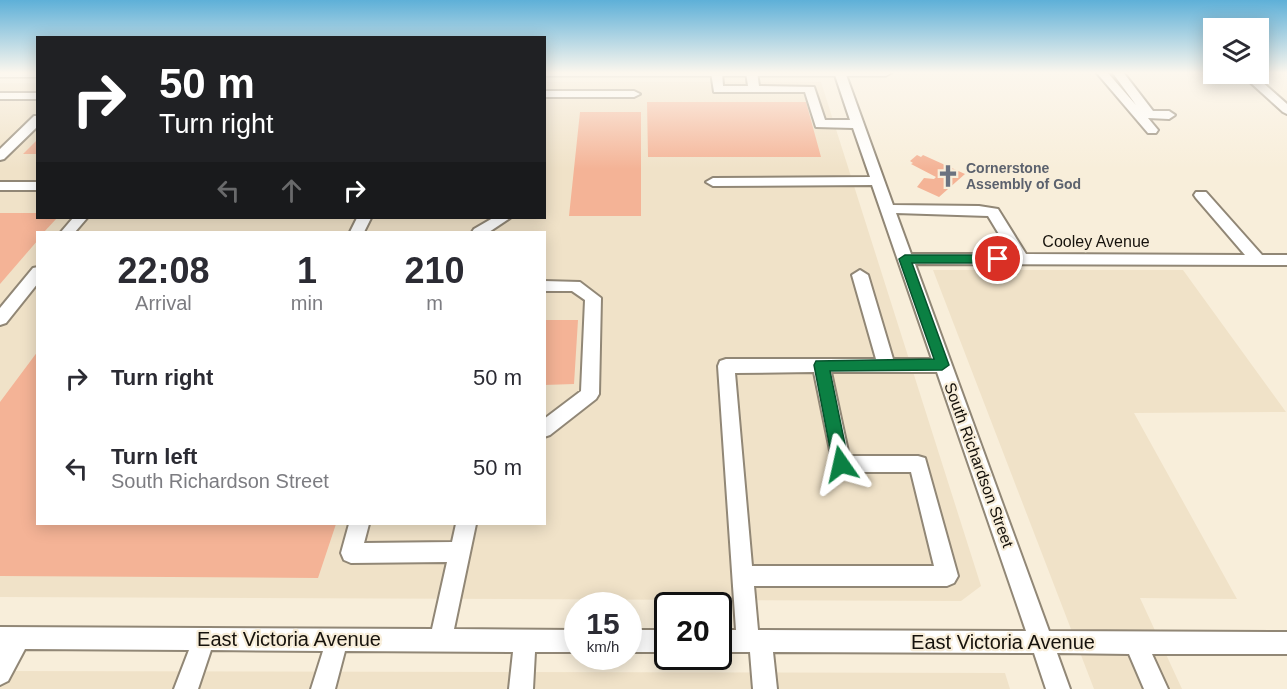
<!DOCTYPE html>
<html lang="en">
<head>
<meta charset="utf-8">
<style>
  :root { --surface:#fff; --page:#f2f2f3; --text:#2b2b33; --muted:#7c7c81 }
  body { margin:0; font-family:Helvetica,sans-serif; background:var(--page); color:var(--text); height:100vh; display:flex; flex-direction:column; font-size:22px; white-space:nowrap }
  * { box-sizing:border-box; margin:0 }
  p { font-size:20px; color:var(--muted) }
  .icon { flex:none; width:33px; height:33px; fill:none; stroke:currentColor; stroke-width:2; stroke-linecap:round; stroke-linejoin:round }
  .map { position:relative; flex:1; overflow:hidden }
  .panel { position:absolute; left:36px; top:231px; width:510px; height:294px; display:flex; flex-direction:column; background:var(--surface); border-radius:0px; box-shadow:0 3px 15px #0003 }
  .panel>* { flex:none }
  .guide { position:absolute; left:36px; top:36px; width:510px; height:183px; border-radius:0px; box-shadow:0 3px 15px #0003; background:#202124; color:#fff; overflow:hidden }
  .buttons { position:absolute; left:1203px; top:18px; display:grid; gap:12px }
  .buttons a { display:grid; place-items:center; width:66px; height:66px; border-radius:0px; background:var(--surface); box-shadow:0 3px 15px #0003; font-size:30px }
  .speed { position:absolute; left:564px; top:592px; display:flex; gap:12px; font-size:30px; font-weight:700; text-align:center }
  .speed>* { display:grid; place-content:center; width:78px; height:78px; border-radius:50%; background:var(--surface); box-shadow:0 3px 15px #0003; line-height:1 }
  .speed small { font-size:15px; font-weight:400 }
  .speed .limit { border:3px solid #111; border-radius:9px; background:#fff; color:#111 }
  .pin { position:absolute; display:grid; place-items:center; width:51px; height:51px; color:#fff; margin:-26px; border:3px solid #fff; border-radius:50%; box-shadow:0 2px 6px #0007 }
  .me { position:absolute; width:66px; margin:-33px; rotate:349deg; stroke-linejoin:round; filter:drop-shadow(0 0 4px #0008) }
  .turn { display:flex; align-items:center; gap:21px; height:126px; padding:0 24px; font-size:27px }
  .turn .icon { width:78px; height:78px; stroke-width:2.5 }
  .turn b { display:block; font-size:42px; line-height:51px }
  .lanes { display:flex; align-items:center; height:57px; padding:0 24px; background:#0003; justify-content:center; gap:30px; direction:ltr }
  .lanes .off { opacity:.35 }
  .eta { display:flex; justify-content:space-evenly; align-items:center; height:102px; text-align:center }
  .eta b { font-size:36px; font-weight:700; line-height:42px }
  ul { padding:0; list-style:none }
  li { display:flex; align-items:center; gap:18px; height:90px; padding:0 24px }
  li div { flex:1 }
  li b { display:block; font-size:22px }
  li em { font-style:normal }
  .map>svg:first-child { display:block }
  .built { fill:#f0e2c8; fill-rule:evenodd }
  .building { fill:#f4b396 }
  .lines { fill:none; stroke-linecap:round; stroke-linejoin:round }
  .minor-casing { stroke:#918776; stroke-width:4 }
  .major-casing { stroke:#918776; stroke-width:3 }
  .minor { fill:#fff; fill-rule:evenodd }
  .major { fill:#fff; fill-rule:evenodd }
  .route { fill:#0b8043; stroke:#07532c; stroke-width:1.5 }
  .labels { text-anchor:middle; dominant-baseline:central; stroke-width:4.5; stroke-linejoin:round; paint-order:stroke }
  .far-worship-label { font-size:14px; font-weight:bold; fill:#5b616d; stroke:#f8eeda; text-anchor:start }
  .street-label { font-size:16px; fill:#16120c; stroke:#f8eeda }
  .near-street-label { font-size:20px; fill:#16120c; stroke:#f8eeda }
</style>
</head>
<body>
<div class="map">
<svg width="1287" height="689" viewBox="0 0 1287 689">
  <rect width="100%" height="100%" fill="#f8eeda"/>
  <!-- built -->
  <path class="built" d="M545,82H821L981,586L961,601L0,597V83H37L38,218H544ZM38,232H544V524H38Z
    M933,270H1183L1286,412L1134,413L1237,599L1140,598L1182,689H1094Z
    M0,671L1005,673L1010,689H0Z"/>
  <!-- building -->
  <path class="building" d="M647,102H806L821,157H648Z
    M580,112H641V216H569Z
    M38,139V154H23Z
    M917,155L921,157L923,155L965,174L939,197L917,187L924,178L934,179L936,177L911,164L913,163L910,161Z
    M0,213H38V218H57L44,232H38V240L0,284Z
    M544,320H578L574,384L544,385Z
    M38,351V524H336L318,578L0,576V402Z"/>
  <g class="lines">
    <!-- minor casing -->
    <g class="minor-casing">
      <path id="minor" d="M711,72H722L723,86H748L746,72H757L759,86L814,87L825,120H850L834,72H845L893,205L979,206L998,209L1026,254L1245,255L1196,198L1194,195L1196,192H1206L1262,255H1287V265L915,264L1049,631L1287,632V654H1152L1168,689H1144L1129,654L1057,653L1070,689H1046L1034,653L773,652L777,689H753L750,652H718V630H736L718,366L720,361L726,359H876L852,275L860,270L868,275L893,359H932L872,185L713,186L706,182L713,178L870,177L853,128L816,127L805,92H714ZM896,213L988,216L1011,254H911ZM814,372L834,470L841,472H911L934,566H752L735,373ZM831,372H937L1026,631L758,630L754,586H947L954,583L958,576L925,458L918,456H849Z
        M1096,72H1107L1136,105L1112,72H1123L1153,111H1169L1175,115L1169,119L1148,118L1158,130L1156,133H1148Z
        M1241,74H1253L1287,104V114L1283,112Z
        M544,91H634L640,94L634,97H544Z
        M0,93H38V99H0Z
        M34,116H38V126L4,159L0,160V149Z
        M0,182H38V190H0Z
        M73,218H87L75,232H61Z
        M357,218H371L364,232H350Z
        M493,218H510L489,232H472L474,229Z
        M38,267V283L6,323L0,325V308L33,268Z
        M544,281L580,282L601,298L599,394L596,399L550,435L544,437V419L581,391L585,300L572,291H544Z
        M349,524H369L364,543L452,542L456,524H476L454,629L578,630V652H535L533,689H509L513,652L345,651L335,689H311L323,651L211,650L198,689H174L189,650L25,649L8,681L0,685V627L432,629L447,562L351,563L344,560L341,553Z
        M628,630H668V652H628Z"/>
    </g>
    <!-- major casing -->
    <g class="major-casing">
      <path id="major" d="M0,72H38V77H0Z
        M544,72H893L886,76H544Z"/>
    </g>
    <!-- minor -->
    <use href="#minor" class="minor"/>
    <!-- major -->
    <use href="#major" class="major"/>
  </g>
  <!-- sky -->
  <linearGradient id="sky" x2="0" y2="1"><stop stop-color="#5eb0d8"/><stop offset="0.43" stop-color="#fcf7ee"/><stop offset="1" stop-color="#fcf7ee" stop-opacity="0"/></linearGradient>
  <rect width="1287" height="169" fill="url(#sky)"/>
  <!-- route -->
  <path class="route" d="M905,255H998L1004,259L998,263H912L949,365L942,370L830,371L849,464L847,468L841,470L836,468L833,464L814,365L816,361L934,359L899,259Z"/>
  <!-- icons -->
  <defs>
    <g id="church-bare" transform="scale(1.8)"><path d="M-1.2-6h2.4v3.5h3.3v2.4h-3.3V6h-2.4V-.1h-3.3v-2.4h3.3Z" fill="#6b7280" stroke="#f8eeda" stroke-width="2.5" paint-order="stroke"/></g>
  </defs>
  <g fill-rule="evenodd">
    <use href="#church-bare" x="948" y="176"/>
  </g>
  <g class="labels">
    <!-- far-worship labels -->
    <g class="far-worship-label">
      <text x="966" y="168">Cornerstone<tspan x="966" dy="16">Assembly of God</tspan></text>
    </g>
    <!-- street labels -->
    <g class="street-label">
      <text x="1096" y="241">Cooley Avenue</text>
      <text transform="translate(979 465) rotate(70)">South Richardson Street</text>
    </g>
    <!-- near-street labels -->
    <g class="near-street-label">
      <text x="289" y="639">East Victoria Avenue</text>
      <text x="1003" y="642">East Victoria Avenue</text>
    </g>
  </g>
</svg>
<div class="buttons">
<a><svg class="icon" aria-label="layers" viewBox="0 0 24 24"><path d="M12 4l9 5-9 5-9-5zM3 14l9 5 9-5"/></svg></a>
</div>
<div class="speed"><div>15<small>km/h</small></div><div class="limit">20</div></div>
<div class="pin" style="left:998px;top:259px;background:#d93025"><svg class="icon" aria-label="arrive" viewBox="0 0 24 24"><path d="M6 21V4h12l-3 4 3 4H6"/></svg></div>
<svg class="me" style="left:841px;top:464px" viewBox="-20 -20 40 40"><path d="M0-17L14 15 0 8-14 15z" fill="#0b8043" stroke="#fff" stroke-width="4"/></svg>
<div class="guide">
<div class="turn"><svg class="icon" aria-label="right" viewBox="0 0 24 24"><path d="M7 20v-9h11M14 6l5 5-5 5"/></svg><div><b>50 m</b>Turn right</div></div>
<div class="lanes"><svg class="icon off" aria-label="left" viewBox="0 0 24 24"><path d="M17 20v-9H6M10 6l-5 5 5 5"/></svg><svg class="icon off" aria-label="ahead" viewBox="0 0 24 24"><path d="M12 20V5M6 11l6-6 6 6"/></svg><svg class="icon" aria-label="right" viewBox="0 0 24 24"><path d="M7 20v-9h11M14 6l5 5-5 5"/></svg></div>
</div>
<section class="panel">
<div class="eta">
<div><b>22:08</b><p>Arrival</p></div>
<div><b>1</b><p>min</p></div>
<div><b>210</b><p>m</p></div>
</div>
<ul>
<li><svg class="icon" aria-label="right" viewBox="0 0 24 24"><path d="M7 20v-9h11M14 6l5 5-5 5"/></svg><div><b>Turn right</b></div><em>50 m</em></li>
<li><svg class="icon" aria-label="left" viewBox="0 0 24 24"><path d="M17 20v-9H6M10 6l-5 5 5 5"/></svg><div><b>Turn left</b><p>South Richardson Street</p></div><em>50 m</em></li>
</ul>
</section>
</div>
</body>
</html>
